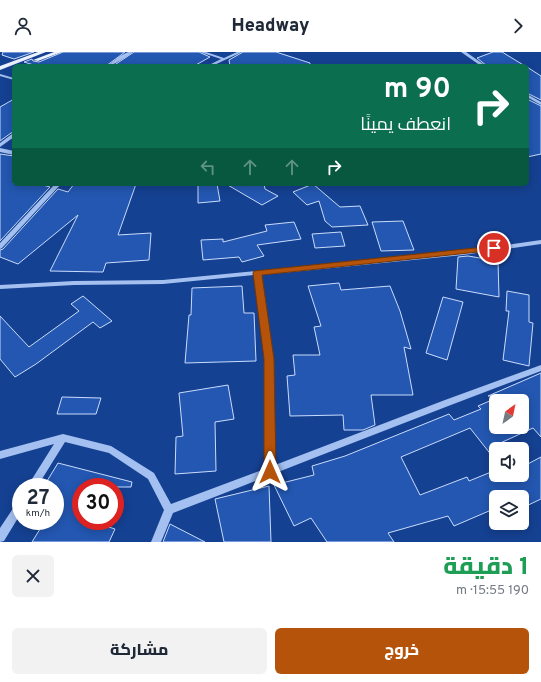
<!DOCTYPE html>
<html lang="ar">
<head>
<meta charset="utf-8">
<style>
  :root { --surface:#fff; --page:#f2f2f3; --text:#1f2937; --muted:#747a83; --accent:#b45309 }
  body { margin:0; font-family:Overpass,Cairo,sans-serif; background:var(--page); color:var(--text); direction:rtl; height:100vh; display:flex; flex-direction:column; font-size:15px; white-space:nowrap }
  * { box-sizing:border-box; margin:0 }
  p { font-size:13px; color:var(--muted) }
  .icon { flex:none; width:22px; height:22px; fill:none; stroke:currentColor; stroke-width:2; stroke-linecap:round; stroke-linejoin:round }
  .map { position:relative; height:490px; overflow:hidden; direction:ltr }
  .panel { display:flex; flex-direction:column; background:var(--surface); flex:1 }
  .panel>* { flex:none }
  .guide { position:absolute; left:12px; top:12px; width:517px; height:122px; border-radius:6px; box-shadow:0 2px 10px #0003; direction:rtl; background:#0b6e4f; color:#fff; overflow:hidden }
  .needle { width:26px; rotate:33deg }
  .tools { position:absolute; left:489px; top:342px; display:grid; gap:8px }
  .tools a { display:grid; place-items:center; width:40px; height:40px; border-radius:6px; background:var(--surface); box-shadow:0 2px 10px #0003; font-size:20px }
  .speed { position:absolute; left:12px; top:426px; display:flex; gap:8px; font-size:20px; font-weight:700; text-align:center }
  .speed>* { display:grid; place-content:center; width:52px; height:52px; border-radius:50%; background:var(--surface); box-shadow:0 2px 10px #0003; line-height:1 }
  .speed small { font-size:10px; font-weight:400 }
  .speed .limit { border:6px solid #d22; background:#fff; color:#111 }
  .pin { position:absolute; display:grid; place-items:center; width:34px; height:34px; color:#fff; margin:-17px; border:2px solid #fff; border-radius:50%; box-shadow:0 1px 4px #0007 }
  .me { position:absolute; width:44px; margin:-22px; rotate:0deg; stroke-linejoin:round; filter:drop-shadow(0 0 3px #0008) }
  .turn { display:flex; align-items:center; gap:14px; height:84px; padding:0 12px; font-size:18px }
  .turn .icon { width:52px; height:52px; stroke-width:2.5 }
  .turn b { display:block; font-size:28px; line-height:34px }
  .lanes { display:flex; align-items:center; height:38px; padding:0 12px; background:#0003; justify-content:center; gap:20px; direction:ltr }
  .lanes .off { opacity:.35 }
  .round { display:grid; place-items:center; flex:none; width:42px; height:42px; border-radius:6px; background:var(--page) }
  .overview { display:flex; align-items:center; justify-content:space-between; height:68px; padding:0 12px }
  h1 { font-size:24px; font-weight:800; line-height:30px; color:#1e9e55 }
  .primary-button { display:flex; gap:8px; margin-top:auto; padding:8px 12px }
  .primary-button a { flex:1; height:46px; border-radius:6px; background:var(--accent); color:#fff; font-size:16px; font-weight:800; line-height:46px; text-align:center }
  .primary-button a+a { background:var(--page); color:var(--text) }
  header { display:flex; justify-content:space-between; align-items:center; height:52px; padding:0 12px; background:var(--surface); font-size:18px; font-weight:800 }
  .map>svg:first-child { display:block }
  .building { fill:#2357b1; stroke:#cadcfc; fill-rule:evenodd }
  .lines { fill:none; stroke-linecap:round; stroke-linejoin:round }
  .minor { fill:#a3c0f1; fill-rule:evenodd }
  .major { fill:#edf2ff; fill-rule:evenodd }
  .route { fill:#b45309; stroke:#753606 }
</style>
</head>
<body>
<header><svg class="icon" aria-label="forward" viewBox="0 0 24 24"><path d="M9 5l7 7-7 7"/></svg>Headway<svg class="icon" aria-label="person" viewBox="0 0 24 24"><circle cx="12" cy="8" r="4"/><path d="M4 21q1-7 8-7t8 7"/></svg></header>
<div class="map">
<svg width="541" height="490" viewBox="0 0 541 490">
  <rect width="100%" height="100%" fill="#154192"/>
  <!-- building -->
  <path class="building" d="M3,0H34L14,7L2,3Z
    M63,0H125L106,14H37L24,10L32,7L33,9L39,10Z
    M134,0H199L210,5L194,14H113Z
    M243,0H276L310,11V14H230L229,8Z
    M493,0H502L525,14H487L477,6Z
    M527,15L541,24V48L527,41Z
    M14,47V80L11,81L0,89V55Z
    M527,47L541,54V102L527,105Z
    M0,102L14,104V132H39L50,135L0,189Z
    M74,132H136L118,183L151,181L149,208L106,211L103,220L50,219L78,163L18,212L0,205V198L3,197L58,137L68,140Z
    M198,132H217L220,149L198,151Z
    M226,132H264L265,137L278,144L262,153Z
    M313,132L340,155L360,154L368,173L332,175L325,169L319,149L307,153L293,140Z
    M403,169L414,198L381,199L372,170Z
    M294,170L301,187L257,193L264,204L242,210L239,205L203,208L201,188L223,187V190L267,179L265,173Z
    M341,180L345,194L315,196L312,182Z
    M468,204L498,209L499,245L456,237L458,205Z
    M339,231L341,238L390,234L400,259L411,297L404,295L413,343H371L375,373L363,378H344L343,363L290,364L287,324L295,323L293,303H320L314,275L321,274L308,234Z
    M242,234L244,261H254L256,309L185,311L189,263H191L192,236Z
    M507,239L529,243V270L533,271L529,314L503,308L509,259H506Z
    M83,244L112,269L100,276L93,270L36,312L15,325L0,307V264L29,295L79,259L71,252Z
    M443,245L463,250L447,308L426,301Z
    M541,321V385L533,376L496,393V409L470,376L401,405L420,443L467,425L469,429L496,418V428L506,423H522V415L541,405V447L522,456V445H496V456L454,474L448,464L388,481L394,490H327L311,466L294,474L274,433L314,423L312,414L345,404L449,362L454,368L481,357L478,354L501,344H488ZM496,349H522V375H496Z
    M228,333L234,367L215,370L216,419L175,422L176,385L183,384L179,341Z
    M62,345L101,346L96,362H57Z
    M58,411L132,430L131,435H81V469H90L115,477L109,490H32L45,469H55V435L44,434Z
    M269,434L271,490H224L215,447Z
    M170,472L205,490H163Z"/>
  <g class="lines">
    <!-- minor -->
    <path class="minor" d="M128,0H133C128,4 113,14 107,14L120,4Z
      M200,0H206L224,6L237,0H242L212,14H207L221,7Z
      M461,0H466L486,14H481Z
      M0,22L14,26V28L0,24Z
      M527,42L541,50V53L527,45Z
      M12,82H14V85L0,95V91Z
      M0,96L14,99V103L0,100Z
      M55,132H61L2,196L0,197V191Z
      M541,188V192L463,203L261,223L273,307L275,413L445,348L541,313V319C417,365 295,414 173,461L161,490H151L164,458L148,427L109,401L65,390L37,435H27L54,392L0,407V399L63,382L111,394L154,421L171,452L265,417V307L254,223L163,232L74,233L0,237V233L74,229L163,228L463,199Z
      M21,447V461L4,489L0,490V476L18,449Z"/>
    <!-- major -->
    <path class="major" d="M38,0H46L0,18V14Z
      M54,0H62L38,9L33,8Z"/>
  </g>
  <!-- route -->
  <path class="route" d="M494,194L497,195L499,196L497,198L262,223L274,307L276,420L274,424L270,426L266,424L264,420V307L253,221L254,219Z"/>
</svg>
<div class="tools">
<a><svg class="needle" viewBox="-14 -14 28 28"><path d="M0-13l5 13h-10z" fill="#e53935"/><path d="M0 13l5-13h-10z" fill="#747a83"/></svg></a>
<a><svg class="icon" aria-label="sound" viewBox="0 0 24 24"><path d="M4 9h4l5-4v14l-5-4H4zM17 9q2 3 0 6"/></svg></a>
<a><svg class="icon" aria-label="layers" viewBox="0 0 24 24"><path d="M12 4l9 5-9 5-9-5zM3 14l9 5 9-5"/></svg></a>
</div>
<div class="speed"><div>27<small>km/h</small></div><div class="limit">30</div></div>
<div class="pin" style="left:494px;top:196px;background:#d93025"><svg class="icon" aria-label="arrive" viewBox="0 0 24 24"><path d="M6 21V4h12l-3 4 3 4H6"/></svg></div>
<svg class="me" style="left:270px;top:420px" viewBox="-20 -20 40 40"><path d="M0-17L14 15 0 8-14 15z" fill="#b45309" stroke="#fff" stroke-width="4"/></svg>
<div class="guide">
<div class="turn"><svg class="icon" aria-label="right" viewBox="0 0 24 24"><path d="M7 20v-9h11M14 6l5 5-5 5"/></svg><div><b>90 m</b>انعطف يمينًا</div></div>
<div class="lanes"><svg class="icon off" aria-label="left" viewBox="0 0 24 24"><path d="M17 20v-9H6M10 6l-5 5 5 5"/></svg><svg class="icon off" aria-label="ahead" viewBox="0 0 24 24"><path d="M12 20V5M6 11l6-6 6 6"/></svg><svg class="icon off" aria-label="ahead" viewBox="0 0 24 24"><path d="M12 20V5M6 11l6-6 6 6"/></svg><svg class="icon" aria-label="right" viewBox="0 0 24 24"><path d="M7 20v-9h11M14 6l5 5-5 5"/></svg></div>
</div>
</div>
<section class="panel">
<div class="overview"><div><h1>1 دقيقة</h1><p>190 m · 15:55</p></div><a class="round"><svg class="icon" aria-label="close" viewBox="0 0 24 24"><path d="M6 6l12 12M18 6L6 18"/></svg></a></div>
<div class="primary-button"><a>خروج</a><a>مشاركة</a></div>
</section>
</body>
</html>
